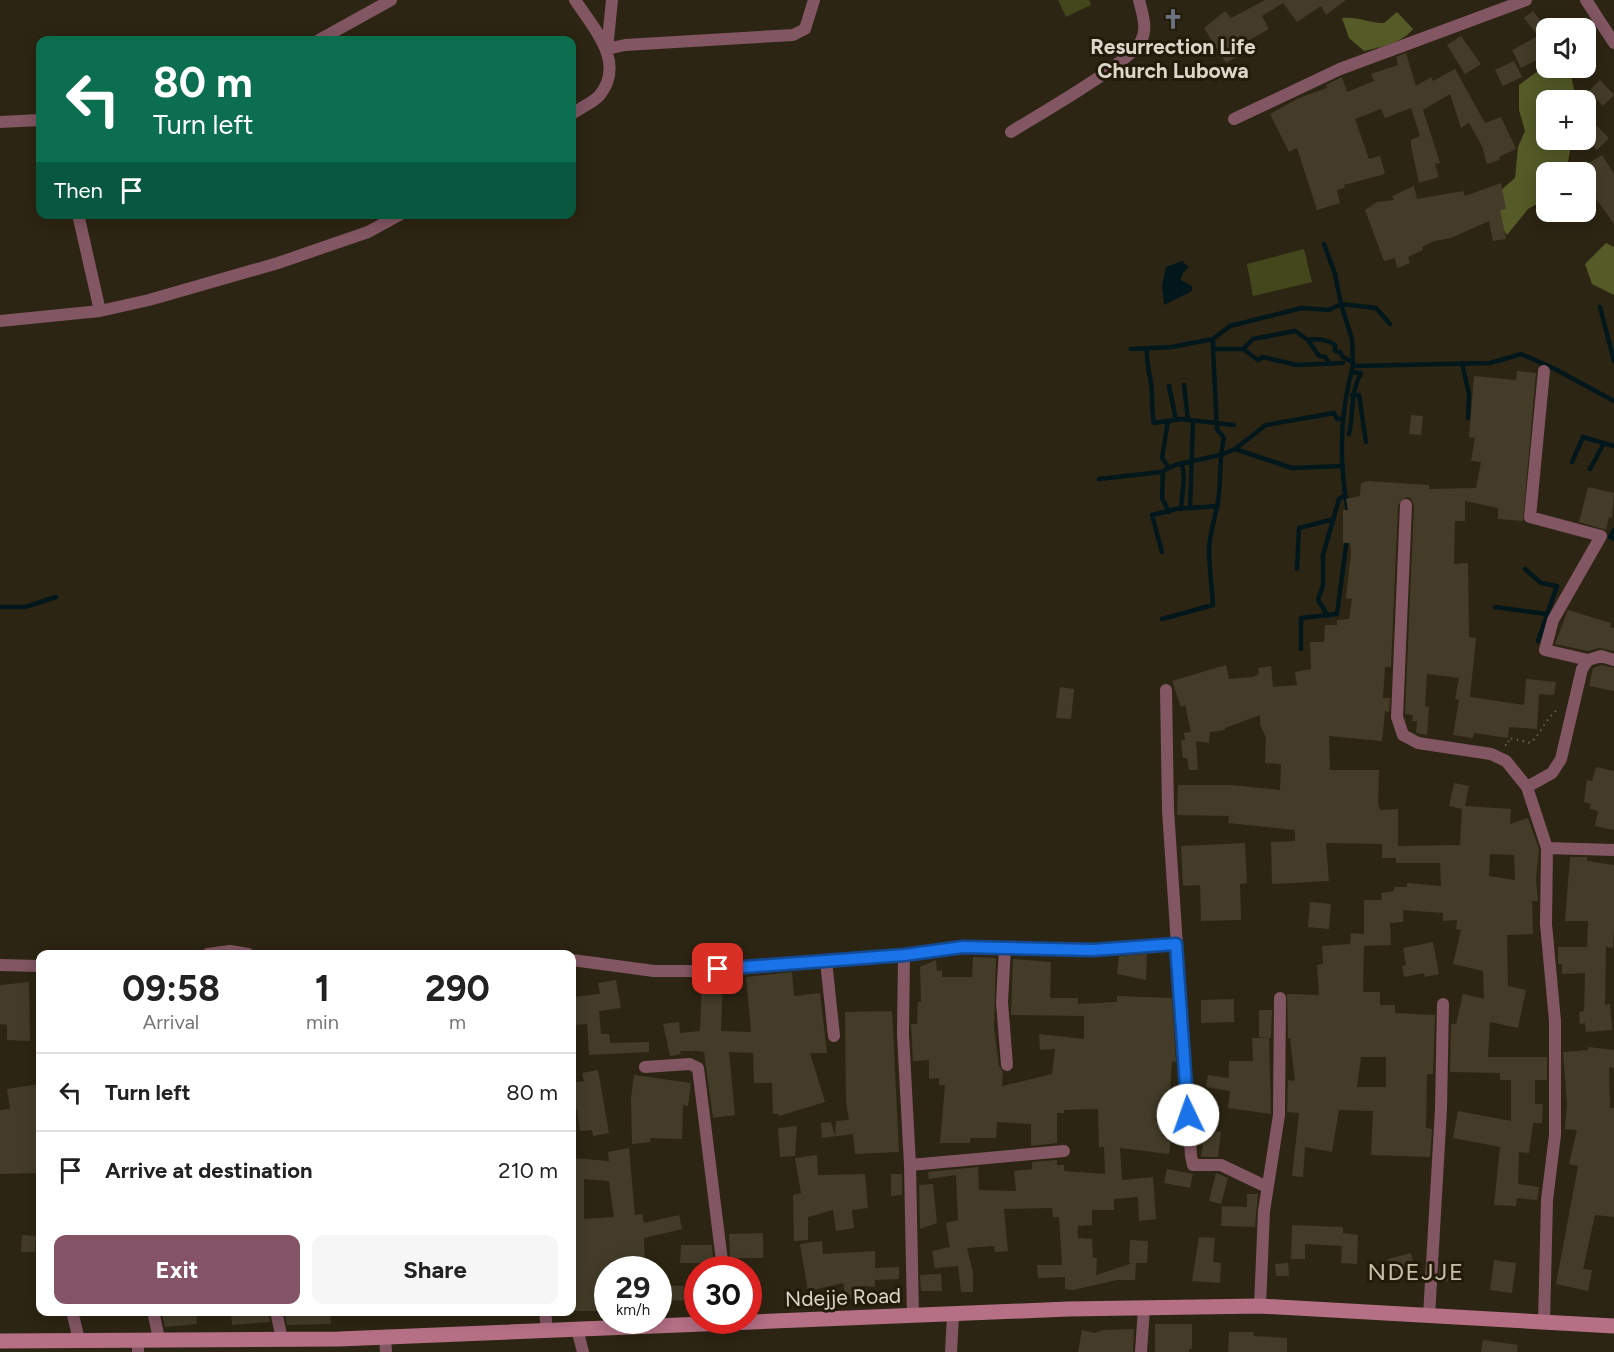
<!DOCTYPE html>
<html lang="en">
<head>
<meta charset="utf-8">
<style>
  :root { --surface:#fff; --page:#f6f6f6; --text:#222; --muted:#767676; --line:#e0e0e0; --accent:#855366 }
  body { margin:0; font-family:Figtree,sans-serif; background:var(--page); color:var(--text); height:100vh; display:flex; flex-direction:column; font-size:22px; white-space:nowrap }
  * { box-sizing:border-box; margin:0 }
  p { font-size:20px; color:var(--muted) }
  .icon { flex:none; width:33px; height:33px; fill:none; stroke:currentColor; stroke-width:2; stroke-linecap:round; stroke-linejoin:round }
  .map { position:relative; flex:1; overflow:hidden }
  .side { position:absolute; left:36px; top:950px; width:540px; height:366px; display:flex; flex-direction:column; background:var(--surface); border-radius:12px; box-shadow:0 3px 15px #0003 }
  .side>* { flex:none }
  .banner { position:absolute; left:36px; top:36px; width:540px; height:183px; border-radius:12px; box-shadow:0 3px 15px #0003; background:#0b6e4f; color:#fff; overflow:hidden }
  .tools { position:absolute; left:1536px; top:18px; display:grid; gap:12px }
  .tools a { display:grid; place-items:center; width:60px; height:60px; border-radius:12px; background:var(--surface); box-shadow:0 3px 15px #0003; font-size:30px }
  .speed { position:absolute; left:594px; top:1256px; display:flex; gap:12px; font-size:30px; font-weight:700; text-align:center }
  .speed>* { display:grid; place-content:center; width:78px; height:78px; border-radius:50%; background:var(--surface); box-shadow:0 3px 15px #0003; line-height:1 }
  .speed small { font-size:15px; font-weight:400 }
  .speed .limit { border:9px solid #d22; background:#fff; color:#111 }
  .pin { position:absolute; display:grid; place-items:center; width:51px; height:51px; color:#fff; margin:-26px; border-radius:12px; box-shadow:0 3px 9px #0006 }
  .me { position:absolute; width:66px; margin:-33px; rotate:357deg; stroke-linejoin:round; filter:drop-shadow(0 0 4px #0008) }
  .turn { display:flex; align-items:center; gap:21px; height:126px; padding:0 18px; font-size:27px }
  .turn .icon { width:78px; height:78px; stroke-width:2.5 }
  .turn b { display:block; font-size:42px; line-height:51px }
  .then { display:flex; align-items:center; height:57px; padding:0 18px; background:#0003; gap:12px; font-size:22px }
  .eta { display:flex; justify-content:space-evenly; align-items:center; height:102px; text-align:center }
  .eta b { font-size:36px; font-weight:700; line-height:42px }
  .cta { display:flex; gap:12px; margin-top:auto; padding:12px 18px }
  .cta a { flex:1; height:69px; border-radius:12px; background:var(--accent); color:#fff; font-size:24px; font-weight:700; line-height:69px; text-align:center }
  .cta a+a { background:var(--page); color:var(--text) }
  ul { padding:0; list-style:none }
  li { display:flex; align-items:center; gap:18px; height:78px; padding:0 18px; border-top:2px solid var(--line) }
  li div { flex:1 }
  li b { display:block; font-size:22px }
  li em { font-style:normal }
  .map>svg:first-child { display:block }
  .green { fill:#42481c }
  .forest { fill:#545b27 }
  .water { fill:#02171c }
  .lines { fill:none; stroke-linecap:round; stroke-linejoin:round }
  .stream { stroke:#02171c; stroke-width:4.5 }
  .building { fill:#443c29; fill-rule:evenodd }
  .path { stroke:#696252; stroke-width:2; stroke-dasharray:1.5 4.5; stroke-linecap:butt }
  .street { stroke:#825663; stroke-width:12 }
  .secondary { stroke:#b57086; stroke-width:15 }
  .route-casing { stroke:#114b97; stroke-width:15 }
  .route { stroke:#1a73e8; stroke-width:10 }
  .labels { text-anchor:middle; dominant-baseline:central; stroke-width:6; stroke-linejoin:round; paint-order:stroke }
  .poi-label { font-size:21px; font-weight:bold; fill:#dbd5ca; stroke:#231b09 }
  .street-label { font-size:21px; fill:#dbd5ca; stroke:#231b09 }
  .quarter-label { font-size:24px; letter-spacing:1.5px; fill:#cabfa9; stroke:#231b09 }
</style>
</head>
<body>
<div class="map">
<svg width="1614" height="1352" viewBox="0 0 1614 1352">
  <rect width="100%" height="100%" fill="#2d2513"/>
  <!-- green -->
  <path class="green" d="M1058,0H1089L1091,5L1066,17Z
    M1304,249L1312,282L1253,296L1247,264Z"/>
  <!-- forest -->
  <path class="forest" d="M1397,12L1413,29C1402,43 1381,47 1364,51L1349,38L1342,18C1358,16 1369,23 1384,23Z
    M1546,65V68L1570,71L1575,94L1573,100H1546V140L1572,141L1566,172H1546V199L1528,209L1507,235L1497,220L1501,190L1515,178L1518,147L1525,131L1519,110V85Z
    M1606,243L1614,247V295L1592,284L1585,264Z"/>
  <!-- water -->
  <path class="water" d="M1182,261L1189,267L1183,273L1181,280L1192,286V291L1164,305L1162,286L1166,267Z"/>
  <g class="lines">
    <!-- stream -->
    <path class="stream" d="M1324,244L1335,274L1341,304L1376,308L1390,324
      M1600,307L1614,361
      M1213,339V349H1243L1258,360L1263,357L1297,365L1343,363
      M1308,340C1318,338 1326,339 1335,345V351L1340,352L1343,357L1352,362
      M1147,348C1146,361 1149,371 1151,383C1153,397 1151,408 1154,423L1181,419L1234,425
      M1131,349L1172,347L1213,339L1230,326L1302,308L1329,310L1341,304L1352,339L1353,366L1490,363L1521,354L1553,368L1614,401
      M1243,349L1253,339L1295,331L1308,340L1319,356L1325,357L1330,364
      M1462,363L1469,394L1468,418
      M1184,385L1188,420
      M1169,386L1176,420
      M1352,395H1359L1366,442
      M1168,421L1162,458L1169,468
      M1349,434C1354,412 1350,393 1361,373L1351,372
      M1235,449L1292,468L1343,466
      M1572,462L1583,437L1614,446
      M1590,469L1604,443
      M1163,471L1162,498L1169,512
      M1099,479L1161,472L1175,465L1220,455L1235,449L1266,425L1334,413L1337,419H1342
      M1190,508L1193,421
      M1181,509L1184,478L1182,463
      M1349,516C1339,468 1339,416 1353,366
      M1614,530L1610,537L1614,539
      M1162,552L1152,515L1176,509L1218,506
      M1297,569L1299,528L1334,519
      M1525,569L1541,583L1557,586L1538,641
      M0,607H25L56,597
      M1495,607L1546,614
      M1328,616L1318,600L1323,585V555L1339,499L1344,496
      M1162,619L1213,605C1212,587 1209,567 1209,549C1210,530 1217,513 1219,494C1221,475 1219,457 1224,438L1217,429L1213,349
      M1301,649V618L1337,614L1347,539"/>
  </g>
  <!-- building -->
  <path class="building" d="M1265,0H1346L1326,15L1321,6L1297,22L1283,3L1262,16L1269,29L1246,42L1250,49L1226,63L1204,28L1225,11L1231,18Z
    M1533,11L1546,28V55L1521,68L1512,50L1538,36L1524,18Z
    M1461,36L1481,64L1465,74L1447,45Z
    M1406,53L1416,86L1431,77L1433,81L1455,69L1485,123L1501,117L1516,149L1499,157L1500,160L1487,164L1482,146L1469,123L1461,128L1450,94L1423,110L1440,163L1435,164L1439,177L1419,183L1411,146V140L1420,136L1411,108L1385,118L1381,109L1355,119L1369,159L1380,156L1385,174L1344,185L1345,188L1337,190L1340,203L1317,210L1297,148L1289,152L1270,114L1299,98L1327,88L1326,85L1342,77L1347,92L1374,81L1371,74L1398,65L1396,57Z
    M1514,61L1522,77L1503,86L1495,70Z
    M1600,80L1614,95L1603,106L1589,91Z
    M1596,125L1609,138L1597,150L1586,138Z
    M1602,155L1614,174V224L1586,185V165Z
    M1501,183L1506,209L1500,210L1506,239L1493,241L1489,221L1451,238L1434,241L1422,247L1423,250L1408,257L1410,263L1397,268L1395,258L1384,261L1365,210L1377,202L1394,200L1392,196L1414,186L1417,199L1463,191L1465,196Z
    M1517,371L1536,373L1523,521L1498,519V508L1465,501V521H1455L1454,564L1468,563L1469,637L1476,638L1470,697L1524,705L1526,679L1556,682L1554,695L1539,694L1537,729L1509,727L1508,738L1474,733L1473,738L1453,735L1459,700L1455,699L1459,678L1427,674L1425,706L1429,707L1427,735L1416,733L1417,721H1412L1413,715L1405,714L1414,505L1411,498L1406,497L1398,505L1391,667H1385L1383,698H1390L1389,712L1385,711L1382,741L1329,736L1330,770H1379L1378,803L1380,810L1398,809V846L1460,845L1462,809L1449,806L1454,783L1469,786L1465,806L1511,809L1510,824L1528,818L1539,849L1536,880L1538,901H1532L1533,934L1507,935L1508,986L1526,990L1518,1028L1490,1022L1488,1057H1547V1080H1535V1104H1543L1542,1123H1533L1529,1153L1519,1152L1518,1184L1539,1187L1537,1200L1517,1198L1516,1206L1494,1205L1500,1147L1453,1138L1458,1111L1511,1121V1080H1500V1073L1450,1072L1451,1024H1456L1463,994L1484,999L1483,971L1453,964L1461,930L1456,929L1457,920L1443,921V913L1403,910V922L1390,923L1391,945L1364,946L1363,992H1380V1005H1395V1013L1435,1015L1433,1074H1427L1426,1128L1432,1129L1430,1157L1371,1155L1373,1111L1339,1110L1332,1152L1305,1147L1303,1177L1292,1176L1299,1113L1287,1112L1288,1080L1295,1081L1290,1038H1288L1287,994L1319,995L1317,965L1323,964L1322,946L1350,944L1351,933L1364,934V900H1382L1381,893L1394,891V887H1407V883L1441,886L1440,863H1396V858H1382V844L1326,843L1329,881L1272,884L1271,842L1295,841V830L1228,823L1229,816L1177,815L1178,785H1232L1280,790L1281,764L1265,763L1266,738L1260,724V715L1225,728V730L1210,732L1209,743L1196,741L1198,770H1189L1187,758H1183L1181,740H1185L1184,733L1191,732L1185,705L1181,707L1172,681L1226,665L1229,679L1253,677L1259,674L1258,668L1271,666L1273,687L1297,685L1295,672L1311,669L1310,642H1324L1325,625H1337V620L1349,619L1352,599L1346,598L1351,553L1350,543H1343V510H1348L1346,499L1360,496L1361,483L1368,481L1429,485V489L1476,488L1481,462L1471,461L1475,438L1469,437L1474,376L1516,380ZM1490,854L1514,855L1515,880L1489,876ZM1361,1057H1386V1087H1357Z
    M1411,415L1423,416L1421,435L1409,434Z
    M1588,487L1614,493L1612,518L1609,517L1606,530L1579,522Z
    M1568,610L1611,623L1610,627L1614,628V651L1599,648L1588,651L1555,644Z
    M1601,665L1614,668V691L1589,686L1593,668Z
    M1060,687L1074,689L1071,719L1056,718Z
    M1596,767L1614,771V830L1595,826L1598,811L1590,809L1591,804L1584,802L1587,780L1592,781Z
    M1245,843L1247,883L1240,884L1241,920L1201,921L1200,885L1183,886L1181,846Z
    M1570,857H1587V861L1614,865V926L1613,948L1606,947L1605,1005L1610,1004L1612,1030L1586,1032L1585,1023L1580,1024L1579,1012L1584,1011L1585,973L1562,974V964H1558V947H1587L1588,921H1565Z
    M1310,902L1331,904L1329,929L1308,927Z
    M1433,942L1439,974L1425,977L1424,973L1404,977L1402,966L1406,965L1403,948Z
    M1147,954L1146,980L1117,974L1119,956Z
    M973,957L996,958L994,1028L999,1066L1003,1072L1002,1086L1052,1074L1055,1049L1040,1050L1039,1034L1084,1039V1016L1011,1015L1013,959L1051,962L1050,998H1078V1004L1117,1002V996L1172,998L1176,1062L1172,1061L1170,1093H1179L1180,1119H1174L1169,1154L1120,1148L1122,1180L1153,1177L1156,1219L1139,1221L1138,1197L1114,1199V1210H1092V1225L1078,1226V1238L1092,1239L1093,1258H1097L1096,1275L1133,1263H1129L1130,1240L1148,1241L1147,1263H1136L1135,1280H1117L1073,1290L1065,1289V1277L1038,1278L1037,1265H1062L1059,1217H1053L1052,1208L1004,1209L1008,1251L995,1252L994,1246L967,1248L973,1273V1292H961L958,1266L935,1268L932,1251L950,1247L946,1223L958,1220L956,1175L929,1179L928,1172L978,1167L979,1190L1016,1191L1014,1171L1032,1169V1162L1057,1160V1165H1064V1171L1105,1174L1104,1147H1099L1098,1109L1064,1110V1113H1057V1143L1031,1146V1124L997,1122L996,1138H970V1143H940L945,1085H939V1078L929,1079V1060L913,1061L911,1024H917L918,1002H921L920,967L936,960L937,971L942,970V977H972Z
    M792,972L794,996L820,993L827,1053H810L825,1102L779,1116V1114H773L772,1083H754L753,1053L729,1052L735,1115L713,1118L704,1052L696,1051L695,1049V1051H680L681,1054L670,1056L663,1024L679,1022L680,1033L700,1031L702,979L723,978L721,1031L751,1032L746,977Z
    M616,980L621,1008L599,1011L601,1034H609L610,1043L649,1042V1052L589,1055L587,1024L573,1025L572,997L600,994L598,983Z
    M29,982L30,1041L7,1040V1025L0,1024V985Z
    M1234,999V1022L1201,1023V1000Z
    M1259,1010H1272L1271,1038L1259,1037Z
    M892,1011L899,1152L855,1154L853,1134L822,1138L821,1123L831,1122L835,1136L836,1121L849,1120L846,1103L845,1012Z
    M1252,1038H1269L1271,1114L1228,1108L1230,1091L1206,1087L1208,1075L1229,1078V1061H1253Z
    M1588,1047L1614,1050V1068L1609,1067L1610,1108H1614V1217L1595,1215L1583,1269L1592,1270L1588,1291L1556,1284L1578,1166L1569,1164L1577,1130L1565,1129L1567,1104L1563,1052L1588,1050Z
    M598,1070L609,1133L593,1136L592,1130L580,1131L577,1109L572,1110V1083L584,1081L582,1073Z
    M634,1075L691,1083L688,1106L683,1105L682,1139L650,1138L651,1142L632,1144L631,1098Z
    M40,1084V1173L0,1174V1110L10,1109L7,1089Z
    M797,1126L795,1156L780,1157L778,1128Z
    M1205,1130L1221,1132L1218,1157H1201Z
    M629,1148L635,1215L642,1214L644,1223L679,1215L682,1229L644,1238L645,1269H608V1311H572V1158L609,1161L608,1152ZM584,1179L609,1181L614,1217L584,1219Z
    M817,1155L818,1175L865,1174L868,1208L852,1210L854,1228L836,1231L833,1210L808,1217V1240L794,1241L793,1195L801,1193L795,1158Z
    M1167,1169L1193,1174L1190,1188L1164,1183Z
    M1216,1173L1228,1178L1221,1204L1209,1201Z
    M891,1174H902V1195L891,1196Z
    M933,1184L937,1223L920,1229L919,1185Z
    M1247,1194H1258L1255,1227L1221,1226L1222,1206L1247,1207Z
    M1292,1225L1343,1227V1233L1358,1235L1357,1264L1341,1263L1342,1246L1305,1244V1259H1291Z
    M763,1233V1258H730L729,1234Z
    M22,1235L36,1236L35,1252H21Z
    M1199,1237L1215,1238L1213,1262L1221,1263L1220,1283L1192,1281Z
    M822,1241L823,1254L875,1251V1268L899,1267V1279L875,1280V1287L861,1286L863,1296L846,1299L843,1283L808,1291L800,1244Z
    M681,1245H712L713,1258H710V1263H680Z
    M1411,1253L1414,1267L1391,1272L1388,1259Z
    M1494,1260L1516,1263L1512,1293L1490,1290Z
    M1440,1262L1464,1267L1461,1284L1439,1280Z
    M1288,1263L1289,1276H1276L1275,1264Z
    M941,1274L942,1291H921L920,1275Z
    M661,1285L684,1286L683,1289L698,1288V1301L658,1300Z
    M161,1311H196L197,1324L165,1327Z
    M231,1311H268L270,1322L232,1325Z
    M284,1311H330L331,1324L287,1325Z
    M1155,1324H1192V1349H1189V1352H1155Z
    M1134,1329L1133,1352H1078L1082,1330L1095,1333L1103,1330Z
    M1229,1332H1253L1254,1336L1287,1338V1352H1228Z
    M1483,1340L1518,1345L1517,1352H1481Z"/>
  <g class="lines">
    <!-- path -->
    <path class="path" d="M1505,745H1508L1509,738L1531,743C1541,732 1546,719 1558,709"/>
    <!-- street -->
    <path class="street" d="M612,0L607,49L625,45L793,35L805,29L814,0
      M1586,0L1614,43
      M319,40L391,0
      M572,114C580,108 592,103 599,96C627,63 593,27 575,0
      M1234,119L1340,69L1526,0
      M0,122L40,120
      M1011,132C1036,116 1130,63 1141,41C1148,29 1142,12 1139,0
      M78,214L100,311
      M0,321L100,311L149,300L278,263L368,232L401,214
      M1544,371L1530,517L1601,536L1553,620L1545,650L1588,660
      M1406,505L1397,717L1403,735L1418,743L1491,754L1506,761L1527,787L1547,848L1546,924L1555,1021V1135L1547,1200L1544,1322
      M1166,690L1168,810L1191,1156L1193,1165H1221L1267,1187
      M1527,787L1552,773L1561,759L1582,669L1588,660L1601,656L1614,660
      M1547,848L1614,850
      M1005,947L1002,1002L1007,1065
      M208,954L230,951L248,954
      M904,955L903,1034L910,1165L913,1316
      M572,960L654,971H696L904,955L963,947L1093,950L1176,944
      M826,961L834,1036
      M0,965L40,966
      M645,1067L690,1064L698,1068L723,1269
      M910,1165L1064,1151
      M1260,1306L1264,1211L1279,1115L1280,998
      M72,1311L79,1340
      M153,1311L159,1339
      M276,1311L282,1339
      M545,1311L547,1330
      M1429,1316L1441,1109L1443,1004
      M577,1329L583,1352
      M385,1337L386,1352
      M138,1352V1339
      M951,1352L953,1316
      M1141,1352L1144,1308"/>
    <!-- secondary -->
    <path class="secondary" d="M0,1341L339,1339L1068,1309L1260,1306L1614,1326"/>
  </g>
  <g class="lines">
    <!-- route casing -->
    <g class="route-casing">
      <path id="route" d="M718,969L904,955L963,947L1093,950L1176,944L1188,1115"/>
    </g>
    <!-- route -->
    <use href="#route" class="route"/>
  </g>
  <!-- icons -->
  <defs>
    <g id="church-bare" transform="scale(1.62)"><path d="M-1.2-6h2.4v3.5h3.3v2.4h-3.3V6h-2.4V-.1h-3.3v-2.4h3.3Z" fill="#6b7280" stroke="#231b09" stroke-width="2.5" paint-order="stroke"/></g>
  </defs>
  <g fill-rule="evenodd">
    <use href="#church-bare" x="1173" y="19"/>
  </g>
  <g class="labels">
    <!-- poi labels -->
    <g class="poi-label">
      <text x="1173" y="46">Resurrection Life<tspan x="1173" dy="24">Church Lubowa</tspan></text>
    </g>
    <!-- street labels -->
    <g class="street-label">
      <text transform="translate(843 1297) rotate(-2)">Ndejje Road</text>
    </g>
    <!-- quarter labels -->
    <g class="quarter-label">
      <text x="1416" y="1271">NDEJJE</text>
    </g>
  </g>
</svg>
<div class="tools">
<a><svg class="icon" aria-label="sound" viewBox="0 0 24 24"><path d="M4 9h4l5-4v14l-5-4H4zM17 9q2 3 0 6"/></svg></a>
<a>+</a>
<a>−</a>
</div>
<div class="speed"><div>29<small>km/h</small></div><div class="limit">30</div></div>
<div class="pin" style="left:718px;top:969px;background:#d93025"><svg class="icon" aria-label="arrive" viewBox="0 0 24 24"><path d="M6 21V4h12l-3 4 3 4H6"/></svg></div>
<svg class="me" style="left:1188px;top:1115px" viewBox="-20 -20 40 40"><circle r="19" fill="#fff"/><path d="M0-13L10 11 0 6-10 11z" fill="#1a73e8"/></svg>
<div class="banner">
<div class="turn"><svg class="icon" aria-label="left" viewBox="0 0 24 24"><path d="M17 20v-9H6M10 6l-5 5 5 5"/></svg><div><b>80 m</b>Turn left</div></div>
<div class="then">Then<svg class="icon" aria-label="arrive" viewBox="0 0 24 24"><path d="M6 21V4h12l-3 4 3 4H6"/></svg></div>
</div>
<section class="side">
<div class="eta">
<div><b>09:58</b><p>Arrival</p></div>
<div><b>1</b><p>min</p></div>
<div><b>290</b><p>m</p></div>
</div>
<ul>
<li><svg class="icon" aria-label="left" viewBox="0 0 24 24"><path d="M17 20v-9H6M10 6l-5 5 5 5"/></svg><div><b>Turn left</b></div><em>80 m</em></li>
<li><svg class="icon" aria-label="arrive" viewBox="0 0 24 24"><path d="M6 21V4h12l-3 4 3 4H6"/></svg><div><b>Arrive at destination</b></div><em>210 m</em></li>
</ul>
<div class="cta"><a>Exit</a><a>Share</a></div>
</section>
</div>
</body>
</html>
